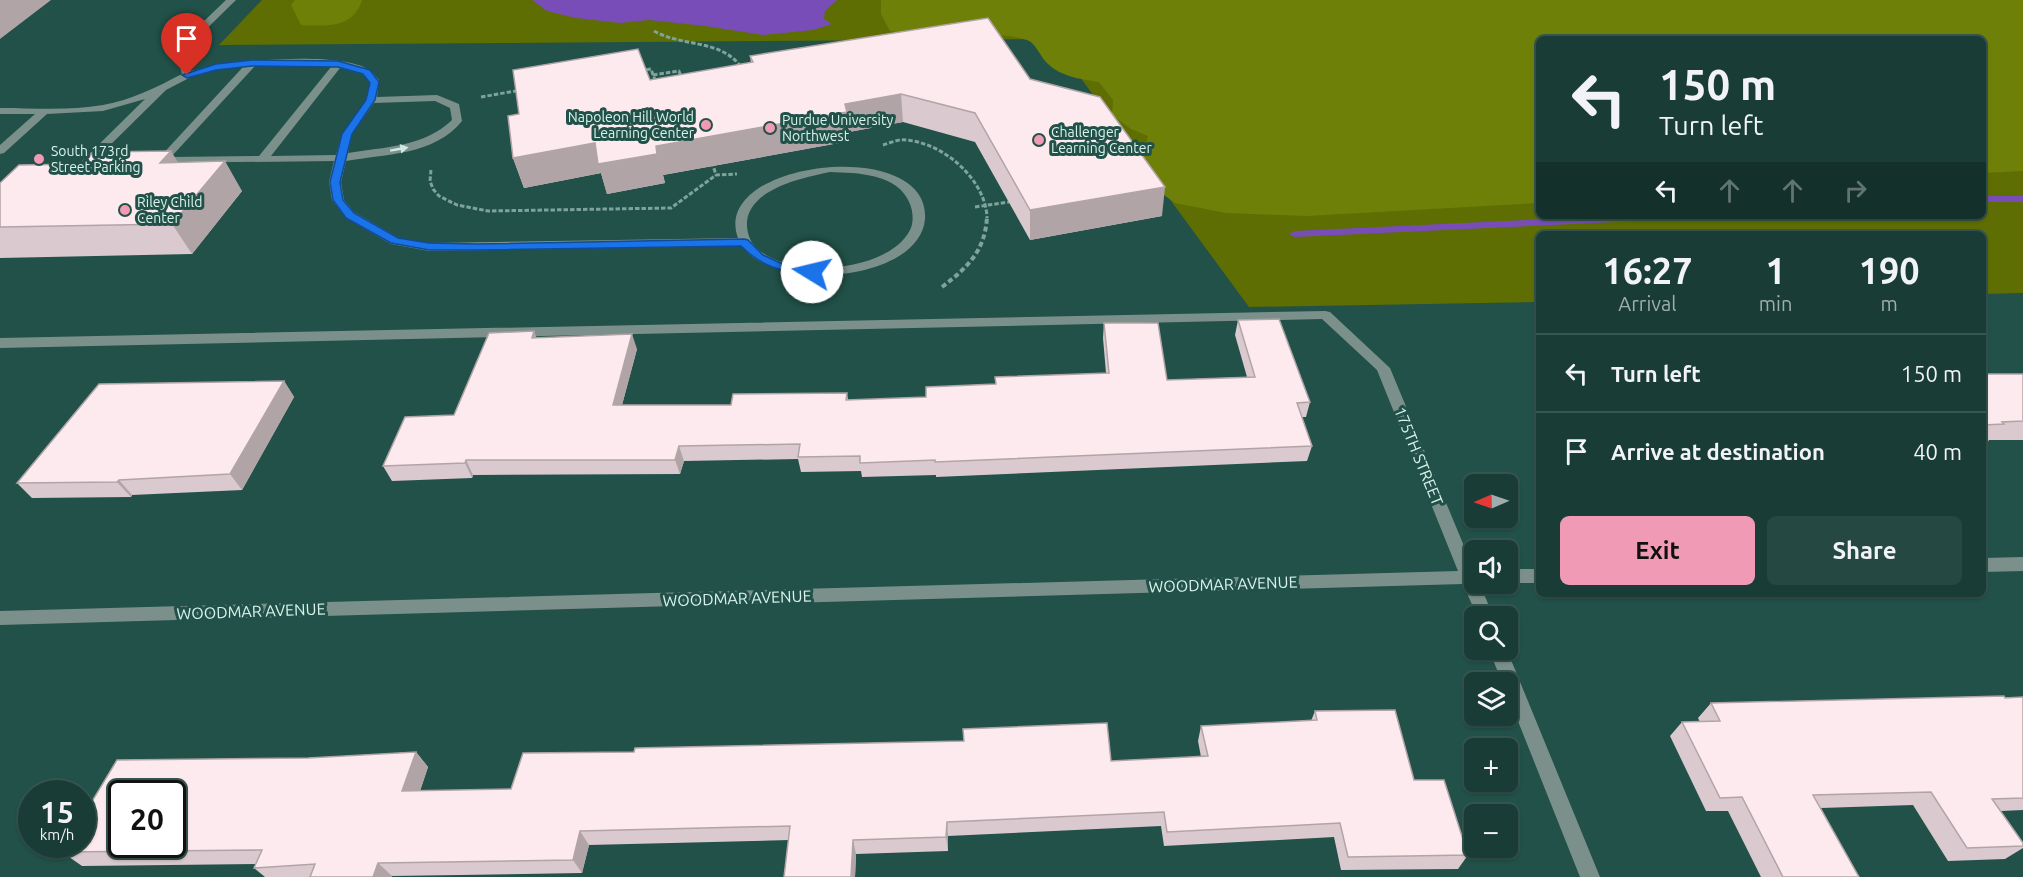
<!DOCTYPE html>
<html lang="en">
<head>
<meta charset="utf-8">
<style>
  :root { --surface:#193d36; --page:#264842; --text:#f1f3f6; --muted:#9faead; --line:#375651; --accent:#f09ab6 }
  body { margin:0; font-family:Ubuntu,sans-serif; background:var(--page); color:var(--text); height:100vh; display:flex; flex-direction:column; font-size:22px; white-space:nowrap }
  * { box-sizing:border-box; margin:0 }
  p { font-size:20px; color:var(--muted) }
  .icon { flex:none; width:33px; height:33px; fill:none; stroke:currentColor; stroke-width:2; stroke-linecap:round; stroke-linejoin:round }
  .map { position:relative; flex:1; overflow:hidden }
  .drawer { position:absolute; left:1536px; top:231px; width:450px; height:366px; display:flex; flex-direction:column; background:var(--surface); border-radius:9px; box-shadow:0 2px 4px #0004,0 0 0 2px var(--line) }
  .drawer>* { flex:none }
  .hud { position:absolute; left:1536px; top:36px; width:450px; height:183px; border-radius:9px; box-shadow:0 2px 4px #0004,0 0 0 2px var(--line); background:#193d36; color:var(--text); overflow:hidden }
  .needle { width:39px; rotate:268deg }
  .controls { position:absolute; left:1464px; top:474px; display:grid; gap:12px }
  .controls a { display:grid; place-items:center; width:54px; height:54px; border-radius:9px; background:var(--surface); box-shadow:0 2px 4px #0004,0 0 0 2px var(--line); font-size:30px }
  .speed { position:absolute; left:18px; top:780px; display:flex; gap:12px; font-size:30px; font-weight:700; text-align:center }
  .speed>* { display:grid; place-content:center; width:78px; height:78px; border-radius:50%; background:var(--surface); box-shadow:0 2px 4px #0004,0 0 0 2px var(--line); line-height:1 }
  .speed small { font-size:15px; font-weight:400 }
  .speed .limit { border:3px solid #111; border-radius:9px; background:#fff; color:#111 }
  .pin { position:absolute; display:grid; place-items:center; width:51px; height:51px; color:#fff; margin:-62px -26px; border-radius:50% 50% 50% 0; rotate:-45deg; box-shadow:0 0 6px #0007 }
  .pin .icon { rotate:45deg }
  .me { position:absolute; width:66px; margin:-33px; rotate:279deg; stroke-linejoin:round; filter:drop-shadow(0 0 4px #0008) }
  .turn { display:flex; align-items:center; gap:21px; height:126px; padding:0 24px; font-size:27px }
  .turn .icon { width:78px; height:78px; stroke-width:2.5 }
  .turn b { display:block; font-size:42px; line-height:51px }
  .lanes { display:flex; align-items:center; height:57px; padding:0 24px; background:#0003; justify-content:center; gap:30px; direction:ltr }
  .lanes .off { opacity:.35 }
  .eta { display:flex; justify-content:space-evenly; align-items:center; height:102px; text-align:center }
  .eta b { font-size:36px; font-weight:700; line-height:42px }
  .button { display:flex; gap:12px; margin-top:auto; padding:12px 24px }
  .button a { flex:1; height:69px; border-radius:9px; background:var(--accent); color:#111; font-size:24px; font-weight:700; line-height:69px; text-align:center }
  .button a+a { background:var(--page); color:var(--text) }
  ul { padding:0; list-style:none }
  li { display:flex; align-items:center; gap:18px; height:78px; padding:0 24px; border-top:2px solid var(--line) }
  li div { flex:1 }
  li b { display:block; font-size:22px }
  li em { font-style:normal }
  .map>svg:first-child { display:block }
  .green { fill:#5e6e02; fill-rule:evenodd }
  .forest { fill:#6f8009 }
  .water { fill:#784db8 }
  .lines { fill:none; stroke-linecap:round; stroke-linejoin:round }
  .stream { fill:#784db8; fill-rule:evenodd }
  .path-far1 { stroke:#7ea39b; stroke-width:3; stroke-dasharray:4.5 2; stroke-linecap:butt }
  .path { stroke:#7ea39b; stroke-width:4; stroke-dasharray:5 3; stroke-linecap:butt }
  .minor { fill:#7c908b; fill-rule:evenodd }
  .wall { fill:#dac9ce }
  .shaded-wall { fill:#b1a4a7 }
  .building { fill:#fdeaef; stroke:#b1a4a7; stroke-width:1.5; fill-rule:evenodd }
  .oneway { fill:#d0e9e2 }
  .route { fill:#1a73e8; stroke:#114b97; stroke-width:1.5 }
  .poi-dot { fill:#f09ab6; stroke:#215148; stroke-width:2 }
  .labels { text-anchor:middle; dominant-baseline:central; stroke-width:6; stroke-linejoin:round; paint-order:stroke }
  .far-poi-label { font-size:14px; fill:#d9f3ec; stroke:#215148; text-anchor:start }
  .street-label { font-size:16px; fill:#d9f3ec; stroke:#215148 }
</style>
</head>
<body>
<div class="map">
<svg width="2023" height="877" viewBox="0 0 2023 877">
  <rect width="100%" height="100%" fill="#215148"/>
  <!-- green -->
  <path class="green" d="M262,0H2023V293L1983,294V234H1539V302L1249,307L1052,39L219,45ZM1539,39H1983V216H1539Z"/>
  <!-- forest -->
  <path class="forest" d="M295,0H362C353,29 326,26 301,25L291,5Z
    M881,0H2023V171L1983,173V39H1539V203L1307,216L1226,213L1175,203L1145,181L1141,165L1148,136L1131,129L1112,115L1113,100L1099,82C1081,79 1062,77 1048,64C1040,57 1036,43 1027,40C982,27 935,42 890,31L881,14Z"/>
  <!-- water -->
  <path class="water" d="M532,0H837L825,11L824,19L832,24L813,30L763,35L705,26L649,20L620,23L576,18L547,11Z"/>
  <g class="lines">
    <!-- stream -->
    <path class="stream" d="M1983,196H2023V202H1983Z
      M1609,216H1684L1679,219L1295,237L1289,234L1295,231Z"/>
    <!-- path-far1 -->
    <path class="path-far1" d="M654,31C682,47 721,39 741,67
      M640,71L651,69L656,83
      M653,75L679,71L682,79
      M481,97L521,90
      M883,145C890,143 898,139 906,140C944,143 986,180 987,218
      M712,162L716,175L737,174
      M431,170L430,181L433,189L439,196L457,205L488,211L671,208L716,175
      M975,207L1009,202"/>
    <!-- path -->
    <path class="path" d="M942,287C968,267 985,251 987,217"/>
    <!-- minor -->
    <path class="minor" d="M226,0H236L185,50L191,71C226,61 339,50 369,70C373,72 376,77 379,80L377,97L437,95L459,104L462,121C435,155 386,154 346,161L341,182L344,200L354,212L399,238L429,243L738,238C709,160 931,135 925,219C920,281 775,294 742,246L429,251L391,244L346,218L332,200L329,182L334,161L155,163V159L159,158L243,67L216,70L191,77L166,90L96,159L99,162L97,164L87,165L81,162L145,99L103,111L47,114L4,153L0,154V145L35,114H0V108C34,108 69,111 103,105C131,100 157,87 182,74L175,49L177,47ZM255,66L331,67L259,156L171,157ZM340,68L362,74L370,82L366,100L342,134L336,155L271,156ZM435,101L450,108L452,120C424,147 384,147 348,153L352,134L374,103ZM830,172C857,173 898,173 910,204C913,212 914,222 910,230C891,267 819,274 785,263C769,258 752,250 748,233C738,191 801,178 830,172Z
      M1325,311L1330,312L1390,368L1474,570V584H1480L1493,616H1477L1463,584L0,625V611L1458,571L1377,370L1322,319L0,348V338Z
      M2023,557V571L1983,572V558Z
      M1508,569H1539V583H1508Z
      M1489,650H1507L1600,877H1580L1508,696V682H1502Z"/>
  </g>
  <!-- wall -->
  <path class="wall" d="M750,56L1030,79L1162,216L1030,240L975,142L903,122L849,132L850,141L663,175L665,183L607,194L601,173L524,188L513,158L519,114L650,80L751,63Z
    M178,162L242,191L192,254L0,258V183Z
    M1238,320L1310,402L1306,417H1302L1312,446L1307,461L936,477V475L862,477L861,471L801,472L798,459L684,461L680,474L473,475L472,478L392,481L383,466L454,415L537,338L637,349L622,405H731L847,393L848,400L926,397L996,384L1106,373L1103,338L1104,323L1167,380L1247,377L1235,335Z
    M1983,374H2023V440H1989L1987,443H1983Z
    M284,381L294,397L242,490L132,495L131,497L32,498L17,483Z
    M2023,697V810L2001,811L2023,843V848L2005,859L1948,861L1913,805L1821,808L1859,877H1761L1728,811H1706L1670,736L1682,722H1700L1698,718L1711,703Z
    M1315,711L1414,780L1468,855L1458,869L1341,870L1334,837L1164,846L1161,826L948,836V851L856,854L855,877H784L789,840L589,845L582,873L392,876L391,877H265L254,868L256,864L82,866L62,852L308,758L416,752L428,767L420,791L511,789L1201,757L1198,741L1201,726L1311,721Z"/>
  <!-- shaded-wall -->
  <path class="shaded-wall" d="M0,0H51L0,39Z
    M901,94L903,122L849,132L850,141L663,175L665,183L607,194L601,173L524,188L513,158L595,143L656,146L845,104Z
    M171,151L189,180L160,163Z
    M225,161L242,191L192,254L172,224Z
    M1165,187L1162,216L1030,240V210Z
    M534,331L540,346L532,338Z
    M632,334L637,349L618,420L613,405Z
    M284,381L294,397L242,490L230,474Z
    M679,446L684,461L680,474L675,460Z
    M466,460L473,475L472,478L465,463Z
    M119,480L132,495L131,497L117,482Z
    M416,752L428,767L415,806L402,791Z
    M947,822L948,836V851L946,837Z
    M580,831L589,845L582,873L573,860Z
    M853,840L856,854L855,877H851Z
    M378,863L392,876L391,877H373Z"/>
  <!-- building -->
  <path class="building" d="M988,18L1030,79L1100,97L1165,187L1030,210L975,113L901,94L845,104L847,112L656,146L657,154L598,164L595,143L513,158L508,116L519,114L513,70L638,49L650,80L753,62L750,56Z
    M171,151L160,163L225,161L172,224L0,227V183L19,165L82,164L94,152Z
    M1279,319L1310,402L1297,403L1312,446L935,462V460L860,463V456L798,457L800,444L679,446L675,460H466L465,463L383,466L405,417L454,415L489,333L534,331L532,338L632,334L613,405H731L733,394L847,393L846,400L926,397V387L996,384L995,377L1109,373L1104,323H1158L1167,380L1255,377L1238,320Z
    M1983,374H2023V421L2002,422L2004,424L1983,425Z
    M284,381L230,474L119,480L117,482L17,483L99,384Z
    M2004,696L2005,698L2023,697V798L1992,799L2023,843V846L1967,848L1931,792L1813,795L1859,877H1783L1742,797L1720,798L1682,722L1720,721L1711,703Z
    M1395,710L1414,780H1444L1468,855L1348,857L1340,823L1167,832L1164,812L947,822L946,837L853,840L851,877H784L790,826L580,831L573,860L378,863L373,877H310L315,864L254,868L262,850L62,852L66,844H82V818L117,760L308,758L416,752L402,791L511,789L523,753L634,752L635,748L964,741L963,729L1107,723L1111,761L1208,756L1201,726L1317,720L1315,711ZM122,794H172V844H122Z"/>
  <!-- one-way arrows -->
  <defs><path id="oneway-solid" d="M-6-.8H1V-3.2L6.5 0L1 3.2V.8H-6Z" transform="scale(1.5)"/></defs>
  <use class="oneway" href="#oneway-solid" transform="translate(399 149) rotate(-10)"/>
  <!-- route -->
  <path class="route" d="M252,60L338,61L370,70L379,82L375,100L352,134L340,182L343,200L354,213L398,238L429,243L477,244L744,239L748,240L763,255L785,265L812,269L818,272L812,276C782,271 763,268 741,246L477,250H429L391,243L346,218L333,200L330,182L342,134L366,100L370,83L363,74L338,67L252,66L216,70L187,78L182,75L216,64Z"/>
  <!-- markers -->
  <g class="poi-dot">
    <circle cx="706" cy="125" r="6"/>
    <circle cx="770" cy="128" r="6"/>
    <circle cx="1039" cy="140" r="6"/>
    <circle cx="39" cy="159" r="6"/>
    <circle cx="125" cy="210" r="6"/>
  </g>
  <g class="labels">
    <!-- far-poi labels -->
    <g class="far-poi-label">
      <text x="694" y="117" text-anchor="end">Napoleon Hill World<tspan x="694" dy="16">Learning Center</tspan></text>
      <text x="782" y="120">Purdue University<tspan x="782" dy="16">Northwest</tspan></text>
      <text x="1051" y="132">Challenger<tspan x="1051" dy="16">Learning Center</tspan></text>
      <text x="51" y="151">South 173rd<tspan x="51" dy="16">Street Parking</tspan></text>
      <text x="137" y="202">Riley Child<tspan x="137" dy="16">Center</tspan></text>
    </g>
    <!-- street labels -->
    <g class="street-label">
      <text transform="translate(1419 456) rotate(68)">175TH STREET</text>
      <text transform="translate(1223 584) rotate(-2)">WOODMAR AVENUE</text>
      <text transform="translate(737 598) rotate(-2)">WOODMAR AVENUE</text>
      <text transform="translate(251 611) rotate(-2)">WOODMAR AVENUE</text>
    </g>
  </g>
</svg>
<div class="controls">
<a><svg class="needle" viewBox="-14 -14 28 28"><path d="M0-13l5 13h-10z" fill="#e53935"/><path d="M0 13l5-13h-10z" fill="#9faead"/></svg></a>
<a><svg class="icon" aria-label="sound" viewBox="0 0 24 24"><path d="M4 9h4l5-4v14l-5-4H4zM17 9q2 3 0 6"/></svg></a>
<a><svg class="icon" aria-label="search" viewBox="0 0 24 24"><circle cx="10" cy="10" r="6"/><path d="M15 15l6 6"/></svg></a>
<a><svg class="icon" aria-label="layers" viewBox="0 0 24 24"><path d="M12 4l9 5-9 5-9-5zM3 14l9 5 9-5"/></svg></a>
<a>+</a>
<a>−</a>
</div>
<div class="speed"><div>15<small>km/h</small></div><div class="limit">20</div></div>
<div class="pin" style="left:187px;top:75px;background:#d93025"><svg class="icon" aria-label="arrive" viewBox="0 0 24 24"><path d="M6 21V4h12l-3 4 3 4H6"/></svg></div>
<svg class="me" style="left:812px;top:272px" viewBox="-20 -20 40 40"><circle r="19" fill="#fff"/><path d="M0-13L10 11 0 6-10 11z" fill="#1a73e8"/></svg>
<div class="hud">
<div class="turn"><svg class="icon" aria-label="left" viewBox="0 0 24 24"><path d="M17 20v-9H6M10 6l-5 5 5 5"/></svg><div><b>150 m</b>Turn left</div></div>
<div class="lanes"><svg class="icon" aria-label="left" viewBox="0 0 24 24"><path d="M17 20v-9H6M10 6l-5 5 5 5"/></svg><svg class="icon off" aria-label="ahead" viewBox="0 0 24 24"><path d="M12 20V5M6 11l6-6 6 6"/></svg><svg class="icon off" aria-label="ahead" viewBox="0 0 24 24"><path d="M12 20V5M6 11l6-6 6 6"/></svg><svg class="icon off" aria-label="right" viewBox="0 0 24 24"><path d="M7 20v-9h11M14 6l5 5-5 5"/></svg></div>
</div>
<section class="drawer">
<div class="eta">
<div><b>16:27</b><p>Arrival</p></div>
<div><b>1</b><p>min</p></div>
<div><b>190</b><p>m</p></div>
</div>
<ul>
<li><svg class="icon" aria-label="left" viewBox="0 0 24 24"><path d="M17 20v-9H6M10 6l-5 5 5 5"/></svg><div><b>Turn left</b></div><em>150 m</em></li>
<li><svg class="icon" aria-label="arrive" viewBox="0 0 24 24"><path d="M6 21V4h12l-3 4 3 4H6"/></svg><div><b>Arrive at destination</b></div><em>40 m</em></li>
</ul>
<div class="button"><a>Exit</a><a>Share</a></div>
</section>
</div>
</body>
</html>
